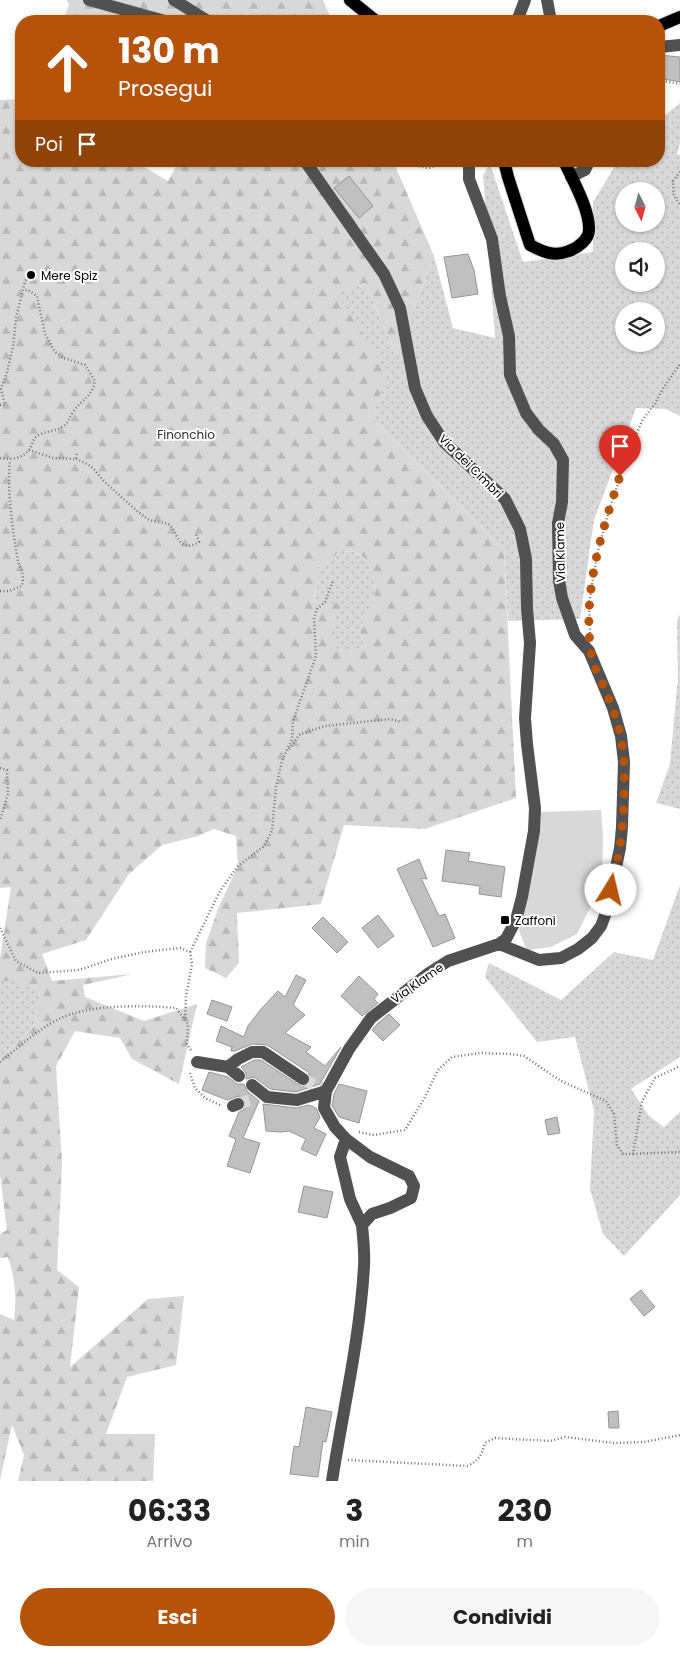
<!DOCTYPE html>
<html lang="it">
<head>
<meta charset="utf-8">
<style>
  :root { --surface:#fff; --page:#f6f6f6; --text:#222; --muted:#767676; --accent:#b45309 }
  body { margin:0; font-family:Poppins,sans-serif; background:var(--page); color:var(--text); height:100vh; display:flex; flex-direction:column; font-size:19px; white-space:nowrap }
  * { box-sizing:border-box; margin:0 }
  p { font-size:16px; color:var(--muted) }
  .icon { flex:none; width:28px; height:28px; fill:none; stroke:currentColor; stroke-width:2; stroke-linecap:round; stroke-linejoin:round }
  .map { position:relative; height:1481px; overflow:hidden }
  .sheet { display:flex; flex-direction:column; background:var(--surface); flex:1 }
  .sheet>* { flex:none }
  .hud { position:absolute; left:15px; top:15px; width:650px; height:152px; border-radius:20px; box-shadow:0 1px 4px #0004; background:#b45309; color:#fff; overflow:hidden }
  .needle { width:32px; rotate:174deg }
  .fabs { position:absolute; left:615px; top:182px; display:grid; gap:10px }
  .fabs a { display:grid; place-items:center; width:50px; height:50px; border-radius:50%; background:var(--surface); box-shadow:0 1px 4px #0004; font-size:25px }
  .pin { position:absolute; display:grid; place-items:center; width:42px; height:42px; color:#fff; margin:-51px -21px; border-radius:50% 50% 50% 0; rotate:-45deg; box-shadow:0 0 5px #0007 }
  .pin .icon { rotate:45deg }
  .me { position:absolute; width:55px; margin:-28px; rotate:9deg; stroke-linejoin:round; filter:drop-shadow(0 0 4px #0008) }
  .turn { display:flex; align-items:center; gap:18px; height:105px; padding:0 20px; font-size:22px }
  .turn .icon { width:65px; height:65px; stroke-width:2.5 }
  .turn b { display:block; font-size:35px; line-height:42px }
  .then { display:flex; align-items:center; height:48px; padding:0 20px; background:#0003; gap:10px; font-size:19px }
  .eta { display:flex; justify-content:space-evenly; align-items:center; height:85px; text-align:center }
  .eta b { font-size:30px; font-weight:700; line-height:35px }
  .cta { display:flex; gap:10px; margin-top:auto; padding:10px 20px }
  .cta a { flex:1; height:58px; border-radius:30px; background:var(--accent); color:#fff; font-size:20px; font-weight:700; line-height:58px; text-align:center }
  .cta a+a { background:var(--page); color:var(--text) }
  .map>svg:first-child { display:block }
  .grass { fill:url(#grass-dots); fill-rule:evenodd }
  .forest { fill:url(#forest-firs); fill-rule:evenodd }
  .park { fill:#d8d8d8 }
  .building { fill:#c0c0c0; stroke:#959595 }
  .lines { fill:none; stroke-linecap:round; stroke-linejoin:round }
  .minor-tunnel { stroke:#d9d9d9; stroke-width:12; stroke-dasharray:12 6; stroke-linecap:butt }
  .major-casing { stroke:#dbdbdb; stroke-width:14 }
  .path { stroke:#737373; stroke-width:2.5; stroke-dasharray:1 2.5; stroke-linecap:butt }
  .minor { stroke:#515151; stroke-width:12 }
  .major { stroke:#000; stroke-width:12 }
  .route { stroke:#b45309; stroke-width:9; stroke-dasharray:0 16.2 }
  .poi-dot { fill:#000; stroke:#fff; stroke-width:2 }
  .labels { text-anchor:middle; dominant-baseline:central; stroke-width:4; stroke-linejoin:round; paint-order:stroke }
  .poi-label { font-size:12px; fill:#000; stroke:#fff; text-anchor:start }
  .park-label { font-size:12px; fill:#2f2f2f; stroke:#fff }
  .street-label { font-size:12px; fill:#000; stroke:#fff }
</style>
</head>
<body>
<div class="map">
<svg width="680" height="1481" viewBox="0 0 680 1481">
  <defs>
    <pattern id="grass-dots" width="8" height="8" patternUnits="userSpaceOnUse" patternTransform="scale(1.25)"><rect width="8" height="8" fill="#d8d8d8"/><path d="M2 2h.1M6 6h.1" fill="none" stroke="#b8b8b8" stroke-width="1.8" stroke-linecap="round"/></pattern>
    <pattern id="forest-firs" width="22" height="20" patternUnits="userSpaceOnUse" patternTransform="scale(1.25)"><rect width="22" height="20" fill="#d8d8d8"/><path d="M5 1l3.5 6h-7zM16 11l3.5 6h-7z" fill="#b8b8b8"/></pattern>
  </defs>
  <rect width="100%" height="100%" fill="#fff"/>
  <!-- grass -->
  <path class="grass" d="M680,103V143L677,154L680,155V416L666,409L636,408L594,520L580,619L508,621L504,550L371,417L336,293L365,283L396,354L434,256L453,328L495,338L483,175L490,164L523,262L593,252V202L618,161H659V120ZM624,191H656V224H624ZM624,251H656V284H624ZM624,311H656V344H624Z
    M339,551C344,551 351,551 355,552C376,560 378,591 371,608C369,616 363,622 359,629L365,646L353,652L338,650L313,603L318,581V566L330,561Z
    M680,614V809L656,803L670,764L678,677L677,621Z
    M680,885V1057L631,1089L649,1116L664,1127L680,1112V1195L624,1256L603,1234L590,1189L594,1110L575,1037L537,1042L485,977L489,963L561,1000L614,952L653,960Z
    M0,981H15L40,991L34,1026L0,1060Z"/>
  <!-- forest -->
  <path class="forest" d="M66,0H323L332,21H63L69,4Z
    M21,99V161H134L168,181L179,161H393L434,256L396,354L365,283L336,293L388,374L371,417L504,550L516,798L425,829L344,825L321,904L237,913L239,963L226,978L205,968L206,943L220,904L238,866L236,836L214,829L198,836L162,845L129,874L86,940L42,954L52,981L133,974L83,985L85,997L144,1021L197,1004L179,1084L132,1059L120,1038L75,1031L56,1066L62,1163L57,1270L79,1287L70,1367L148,1299L184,1296L176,1365L127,1377L106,1434H155L153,1481H18L24,1455L12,1425L0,1480V1314L14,1320C17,1298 15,1278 8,1257L0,1258V1234L7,1230L0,1175V1060L34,1026L40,992L15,981H0V958L11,887L0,888V100ZM339,551C344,551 351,551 355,552C376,560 378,591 371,608C369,616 363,622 359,629L365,646L353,652L338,650L334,640L333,616L344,604L325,602H313L318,581V566L330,561Z"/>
  <!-- park -->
  <path class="park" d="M601,810L603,838L602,875L591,906L577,934L551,947L529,950L526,948L519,931L540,812Z"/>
  <!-- building -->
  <path class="building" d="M659,55L680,57V82L659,78Z
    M349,176L373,206L359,218L334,188Z
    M468,254L474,270L478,294L452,298L444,257Z
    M446,850L470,853L468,861L505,867L501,897L479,894L480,886L442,881Z
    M419,859L427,879L421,878L439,916L445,914L455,938L433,947L397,869Z
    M378,915L394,936L378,948L362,928Z
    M323,917L348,942L337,953L312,928Z
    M296,975L306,980L293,1005L305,1015L285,1033L311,1047L306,1052L325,1066L341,1047L320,1084L296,1092L270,1089L254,1077L246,1079V1073L241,1067L254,1060H261L302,1087L309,1084L310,1076L308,1072L267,1045L252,1044L235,1051H231L232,1047L216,1041L221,1026L244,1037L248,1026L261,1009L278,991L285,997Z
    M359,976L378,994L374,999L378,1003L362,1016L341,996Z
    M212,1000L232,1007L227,1021L207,1014Z
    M389,1014L400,1025L383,1041L372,1030L377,1024Z
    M209,1072L228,1077L237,1084H244L247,1091L259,1101L243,1138L260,1143L250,1173L227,1166L236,1139L229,1136L239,1112L245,1109V1101L239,1096L227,1100L202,1090Z
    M339,1084L367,1091L359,1123L339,1117L332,1106L334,1094Z
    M263,1104L296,1108L309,1105L316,1108L320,1117L314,1128L326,1134L316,1156L301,1149L306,1139L289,1131L281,1132L266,1131Z
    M557,1117L560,1133L548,1135L545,1120Z
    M304,1186L333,1192L327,1218L298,1212Z
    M641,1290L655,1307L644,1316L630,1299Z
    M306,1407L332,1412L326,1442L323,1441L318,1477L290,1474L294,1446L299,1447Z
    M618,1411L619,1428H609L608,1412Z"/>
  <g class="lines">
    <!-- minor-tunnel -->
    <path class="minor-tunnel" d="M303,1079L321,1088
      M238,1104L254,1099"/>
    <!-- major casing -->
    <g class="major-casing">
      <path id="major" d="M350,0L376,21
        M659,26L680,17
        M504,161L508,177L530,245C543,252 554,257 569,251C578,248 589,239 589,230C590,210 572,179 564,161"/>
    </g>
    <!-- path -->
    <path class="path" d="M659,80L680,84
      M395,161L428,168L455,161
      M680,172L673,181L674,196L680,205
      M0,405H5L1,389L7,372L13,347L16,318L25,281L31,275
      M29,450L53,458L76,459L77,452
      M0,458C9,460 22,459 29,450C32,446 32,441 36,437C43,431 54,432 62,427C68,424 69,418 73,412C81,400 92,397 95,381L85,365L64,358L55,352L45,334L37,296L28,290H23
      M76,459C81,461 86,463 90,466C96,470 100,478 106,483C119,495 132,507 146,518C153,523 162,521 168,524C179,530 176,555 199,542L196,534
      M0,591H9L22,586C25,571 19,569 17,556C12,524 7,491 10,460
      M590,633L589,604L593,579L598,551L609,510L631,446L643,419L655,404L662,390L680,364
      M289,749L300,734L325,726L390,719L402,722
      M0,768L7,770L8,794L0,820
      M0,928L16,961L38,973L79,970L112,959L144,952L180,948L190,952L192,964L186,997L185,1020
      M190,952L220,891L238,866L263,847L272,831L276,787L282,761L292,739L293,721L316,656L314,618L317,609L325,602L333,581
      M0,1062C19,1047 37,1030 59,1019C90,1004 142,1005 176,1008L188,1024L187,1044L192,1052
      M190,1073L195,1088L205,1098L222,1106
      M359,1132L374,1135L405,1130L424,1099L438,1070L452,1057L480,1053L511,1054L524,1056L561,1081L606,1101L614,1114L617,1145L623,1154H633L642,1101L655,1078L680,1066
      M633,1154L680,1152
      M348,1460L468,1466C479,1460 482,1455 485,1443L495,1438L550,1441L565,1437L614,1443L644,1442L680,1435"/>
    <!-- minor -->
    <path class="minor" d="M89,0L165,21
      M174,0L208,21
      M547,0L551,21
      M517,21L525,0
      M659,47L680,45
      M305,161L384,274L400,308L415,388L427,416L444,442L505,499L520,529L526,559L527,609L530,643L525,718L527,744L535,808L534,831L522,897L516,920L506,939L499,944L448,961L429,973L371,1018L349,1049L326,1091L324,1108L335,1127L346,1139L370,1157L409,1176L414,1186L411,1198L390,1208L372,1214L362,1225C363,1238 365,1253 364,1266C360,1339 343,1410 332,1481
      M469,161V179L492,239L500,296L509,336L510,375L526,413L539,430L554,444L563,460L562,502L558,523L559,580L562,598L575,635L589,651L613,708L621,736L624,762L622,827L620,848L607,910L601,926L592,938L578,949L561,958L539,960L499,944
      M571,177L585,170L589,161
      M197,1062L228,1067L239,1076
      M228,1067L238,1059L252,1052H263L303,1079
      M252,1085L267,1097L297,1100L326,1091
      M233,1106L238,1104
      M346,1139L340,1157L350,1199L362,1225"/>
    <!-- major -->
    <use href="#major" class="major"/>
  </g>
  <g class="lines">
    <!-- route -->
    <path class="route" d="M611,890C613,875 618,861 620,846C624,819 625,790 624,762C623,737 615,713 605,689C601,680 594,668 592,658C581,596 601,534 620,476"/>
  </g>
  <!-- markers -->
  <g class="poi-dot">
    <circle cx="31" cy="275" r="5"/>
    <rect x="500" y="915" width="10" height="10" rx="2.5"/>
  </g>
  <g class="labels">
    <!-- poi labels -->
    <g class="poi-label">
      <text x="41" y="275">Mere Spiz</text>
      <text x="515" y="920">Zaffoni</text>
    </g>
    <!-- park labels -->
    <g class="park-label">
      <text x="186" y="434">Finonchio</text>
    </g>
    <!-- street labels -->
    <g class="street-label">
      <text transform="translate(471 466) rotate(45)">Via dei Cimbri</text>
      <text transform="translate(560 552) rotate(-91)">Via Klame</text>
      <text transform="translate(417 983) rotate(-35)">Via Klame</text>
    </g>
  </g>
</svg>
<div class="fabs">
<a><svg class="needle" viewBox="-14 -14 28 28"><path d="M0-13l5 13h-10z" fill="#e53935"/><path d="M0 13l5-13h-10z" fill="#767676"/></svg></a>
<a><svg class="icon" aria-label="sound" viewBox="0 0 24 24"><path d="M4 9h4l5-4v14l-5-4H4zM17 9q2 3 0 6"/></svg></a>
<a><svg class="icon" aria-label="layers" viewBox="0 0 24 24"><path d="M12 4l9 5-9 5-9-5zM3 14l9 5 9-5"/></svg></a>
</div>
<div class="pin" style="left:620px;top:476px;background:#d93025"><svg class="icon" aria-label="arrive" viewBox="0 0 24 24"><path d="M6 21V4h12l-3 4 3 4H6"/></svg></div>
<svg class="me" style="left:611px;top:890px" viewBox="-20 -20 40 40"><circle r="19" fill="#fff"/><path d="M0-13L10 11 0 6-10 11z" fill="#b45309"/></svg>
<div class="hud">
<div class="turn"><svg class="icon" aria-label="ahead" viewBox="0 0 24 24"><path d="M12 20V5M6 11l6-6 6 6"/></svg><div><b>130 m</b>Prosegui</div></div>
<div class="then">Poi<svg class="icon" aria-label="arrive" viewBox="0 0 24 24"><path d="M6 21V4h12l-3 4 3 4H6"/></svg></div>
</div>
</div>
<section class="sheet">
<div class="eta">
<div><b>06:33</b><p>Arrivo</p></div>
<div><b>3</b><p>min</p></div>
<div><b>230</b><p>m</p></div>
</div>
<div class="cta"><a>Esci</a><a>Condividi</a></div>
</section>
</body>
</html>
